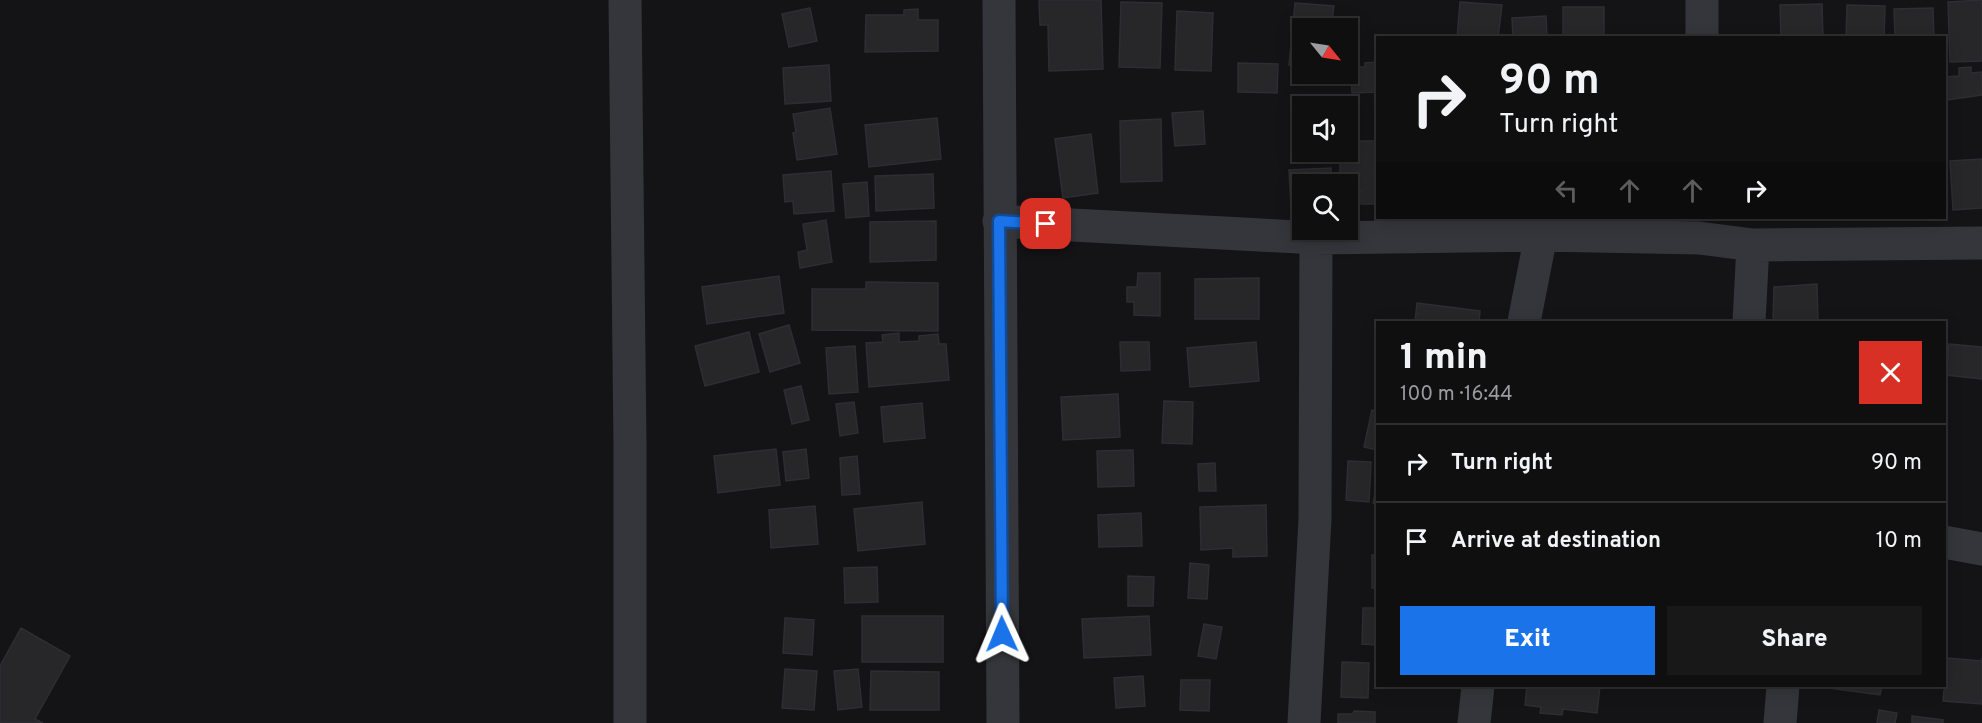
<!DOCTYPE html>
<html lang="en">
<head>
<meta charset="utf-8">
<style>
  :root { --surface:#0f0f10; --page:#181819; --text:#f1f3f6; --muted:#9b9c9f; --line:#2f2f30; --accent:#1a73e8 }
  body { margin:0; font-family:Overpass,sans-serif; background:var(--page); color:var(--text); height:100vh; display:flex; flex-direction:column; font-size:22px; white-space:nowrap }
  * { box-sizing:border-box; margin:0 }
  p { font-size:20px; color:var(--muted) }
  .icon { flex:none; width:33px; height:33px; fill:none; stroke:currentColor; stroke-width:2; stroke-linecap:round; stroke-linejoin:round }
  .map { position:relative; flex:1; overflow:hidden }
  .panel { position:absolute; left:1376px; top:321px; width:570px; height:366px; display:flex; flex-direction:column; background:var(--surface); border-radius:0px; box-shadow:0 3px 15px #0003,0 0 0 2px var(--line) }
  .panel>* { flex:none }
  .hud { position:absolute; left:1376px; top:36px; width:570px; height:183px; border-radius:0px; box-shadow:0 3px 15px #0003,0 0 0 2px var(--line); background:#0f0f10; color:var(--text); overflow:hidden }
  .needle { width:39px; rotate:120deg }
  .controls { position:absolute; left:1292px; top:18px; display:grid; gap:12px }
  .controls a { display:grid; place-items:center; width:66px; height:66px; border-radius:0px; background:var(--surface); box-shadow:0 3px 15px #0003,0 0 0 2px var(--line); font-size:30px }
  .pin { position:absolute; display:grid; place-items:center; width:51px; height:51px; color:#fff; margin:-26px; border-radius:12px; box-shadow:0 3px 9px #0006 }
  .me { position:absolute; width:66px; margin:-33px; rotate:359deg; stroke-linejoin:round; filter:drop-shadow(0 0 4px #0008) }
  .turn { display:flex; align-items:center; gap:21px; height:126px; padding:0 24px; font-size:27px }
  .turn .icon { width:78px; height:78px; stroke-width:2.5 }
  .turn b { display:block; font-size:42px; line-height:51px }
  .lanes { display:flex; align-items:center; height:57px; padding:0 24px; background:#0003; justify-content:center; gap:30px; direction:ltr }
  .lanes .off { opacity:.35 }
  .round { display:grid; place-items:center; flex:none; width:63px; height:63px; border-radius:0px; background:var(--page) }
  .head { display:flex; align-items:center; justify-content:space-between; height:102px; padding:0 24px }
  h1 { font-size:36px; font-weight:800; line-height:45px }
  .button { display:flex; gap:12px; margin-top:auto; padding:12px 24px }
  .button a { flex:1; height:69px; border-radius:0px; background:var(--accent); color:#fff; font-size:24px; font-weight:800; line-height:69px; text-align:center }
  .button a+a { background:var(--page); color:var(--text) }
  ul { padding:0; list-style:none }
  li { display:flex; align-items:center; gap:18px; height:78px; padding:0 24px; border-top:2px solid var(--line) }
  li div { flex:1 }
  li b { display:block; font-size:22px }
  li em { font-style:normal }
  .map>svg:first-child { display:block }
  .building { fill:#27272a; stroke:#2e2e32; stroke-width:1.5 }
  .lines { fill:none; stroke-linecap:round; stroke-linejoin:round }
  .street { stroke:#35363b; stroke-width:33 }
  .route-casing { stroke:#114b97; stroke-width:15 }
  .route { stroke:#1a73e8; stroke-width:10 }
</style>
</head>
<body>
<div class="map">
<svg width="1982" height="723" viewBox="0 0 1982 723">
  <rect width="100%" height="100%" fill="#141416"/>
  <!-- building -->
  <path class="building" d="M1039,0H1101L1103,69L1049,71L1048,25H1040Z
    M1982,0V61L1950,62L1948,2Z
    M1121,2L1162,3L1160,68L1119,67Z
    M1460,2L1502,5L1498,38H1457Z
    M1295,3L1334,6L1331,28H1302V66L1289,65Z
    M1822,4L1823,38H1781L1780,5Z
    M1847,5L1885,6L1884,38H1846Z
    M1563,7H1604V38H1563Z
    M810,8L817,41L789,47L782,14Z
    M1933,8L1934,38H1895L1894,9Z
    M918,9V20H938V51L865,52L866,15H904V10Z
    M1177,11L1213,13L1211,71L1175,70Z
    M1546,16L1547,38H1513L1512,18Z
    M1377,62V92L1352,93L1351,67H1365V63Z
    M1238,63L1278,64L1277,93L1238,92Z
    M829,65L831,101L785,104L783,68Z
    M1971,67V73L1982,72V95L1947,100L1944,77L1959,76V68Z
    M830,108L837,154L797,160L793,133L796,132L793,114Z
    M1203,111L1205,144L1175,146L1172,113Z
    M937,118L941,159L869,167L865,125Z
    M1161,119L1162,181L1121,182L1120,121Z
    M1091,134L1098,193L1063,198L1055,139Z
    M1347,141H1377V204H1361V191H1347V184H1340V152H1347Z
    M1982,159V208L1953,210L1950,161Z
    M1331,168V184H1302V208H1291L1289,170Z
    M831,171L834,211L794,214L793,201L785,202L783,175Z
    M933,174L934,208L876,211L875,176Z
    M867,182L869,216L846,218L843,184Z
    M826,220L832,262L800,268L798,252L807,250L803,224Z
    M936,221V260L870,262V222Z
    M1138,273H1160V316L1134,315V302H1127V287H1137Z
    M779,276L784,313L707,324L702,287Z
    M1259,278V319H1195V279Z
    M866,282L938,283V331L812,330V289H866Z
    M1817,284L1818,322H1773L1774,287Z
    M1417,303L1480,311L1479,322H1415Z
    M789,325L800,363L770,372L759,334Z
    M749,332L759,372L705,386L695,346Z
    M899,333V342L919,341V336L938,334L939,344H946L949,380L869,387L866,343L883,342L882,335Z
    M1120,342H1149L1150,370L1121,371Z
    M1256,342L1259,381L1190,387L1187,348Z
    M1949,344L1982,347V379L1946,375Z
    M855,346L858,392L829,394L826,348Z
    M801,386L809,420L792,424L784,390Z
    M1118,394L1120,437L1063,440L1061,397Z
    M1164,401L1193,402L1192,444L1162,443Z
    M854,402L858,433L840,436L836,404Z
    M922,403L925,438L884,442L881,407Z
    M1372,410L1377,411V450L1364,447Z
    M776,449L780,485L718,493L714,456Z
    M806,449L809,478L786,481L783,452Z
    M1133,450L1134,486L1098,487L1097,451Z
    M857,456L860,494L842,495L840,458Z
    M1348,461L1371,462L1369,502L1346,500Z
    M1215,463L1216,491H1199L1198,464Z
    M1377,485V504L1373,503Z
    M922,502L925,544L858,551L854,509Z
    M1266,505L1267,556L1233,557V548L1201,550L1200,507Z
    M815,506L818,544L771,548L769,510Z
    M1141,513L1142,546L1099,547L1098,515Z
    M1372,555H1377V588H1372Z
    M1190,563L1209,565L1207,599L1188,598Z
    M877,567L878,602L845,603L844,568Z
    M1128,576L1154,577L1153,606H1128Z
    M1363,608H1377V645L1362,644Z
    M862,616H943V662H862Z
    M1149,616L1151,655L1084,658L1082,619Z
    M785,618L814,620L812,655L783,653Z
    M1204,624L1222,627L1216,659L1198,656Z
    M21,628L70,656L35,719L43,723H0V666Z
    M1947,658L1982,661V658V704L1943,701Z
    M1342,662L1369,663L1368,698L1341,697Z
    M785,669L817,671L814,710L782,708Z
    M858,669L862,707L838,710L834,671Z
    M871,671L939,672V710H870Z
    M1143,676L1145,706L1116,708L1114,678Z
    M1181,680H1210L1209,711L1180,710Z
    M1527,686H1600L1597,713L1563,709L1562,715L1540,713L1541,707L1525,705Z
    M1814,686H1882L1880,695Z
    M1879,710L1897,713L1895,723H1877Z
    M1354,711L1375,712V723H1338V714H1353Z
    M1912,716L1943,720V723H1912Z"/>
  <g class="lines">
    <!-- street -->
    <path class="street" d="M625,0L630,447V723
      M999,0L1003,723
      M1702,38V0
      M999,221L1316,238L1541,235L1699,238L1753,245L1982,243
      M1524,322L1541,235
      M1749,322L1753,245
      M1944,542L1982,549
      M1304,723L1315,519L1316,238
      M1474,723L1478,686
      M1780,723L1783,686"/>
  </g>
  <g class="lines">
    <!-- route casing -->
    <g class="route-casing">
      <path id="route" d="M1002,634L999,221L1046,224"/>
    </g>
    <!-- route -->
    <use href="#route" class="route"/>
  </g>
</svg>
<div class="controls">
<a><svg class="needle" viewBox="-14 -14 28 28"><path d="M0-13l5 13h-10z" fill="#e53935"/><path d="M0 13l5-13h-10z" fill="#9b9c9f"/></svg></a>
<a><svg class="icon" aria-label="sound" viewBox="0 0 24 24"><path d="M4 9h4l5-4v14l-5-4H4zM17 9q2 3 0 6"/></svg></a>
<a><svg class="icon" aria-label="search" viewBox="0 0 24 24"><circle cx="10" cy="10" r="6"/><path d="M15 15l6 6"/></svg></a>
</div>
<div class="pin" style="left:1046px;top:224px;background:#d93025"><svg class="icon" aria-label="arrive" viewBox="0 0 24 24"><path d="M6 21V4h12l-3 4 3 4H6"/></svg></div>
<svg class="me" style="left:1002px;top:634px" viewBox="-20 -20 40 40"><path d="M0-17L14 15 0 8-14 15z" fill="#1a73e8" stroke="#fff" stroke-width="4"/></svg>
<div class="hud">
<div class="turn"><svg class="icon" aria-label="right" viewBox="0 0 24 24"><path d="M7 20v-9h11M14 6l5 5-5 5"/></svg><div><b>90 m</b>Turn right</div></div>
<div class="lanes"><svg class="icon off" aria-label="left" viewBox="0 0 24 24"><path d="M17 20v-9H6M10 6l-5 5 5 5"/></svg><svg class="icon off" aria-label="ahead" viewBox="0 0 24 24"><path d="M12 20V5M6 11l6-6 6 6"/></svg><svg class="icon off" aria-label="ahead" viewBox="0 0 24 24"><path d="M12 20V5M6 11l6-6 6 6"/></svg><svg class="icon" aria-label="right" viewBox="0 0 24 24"><path d="M7 20v-9h11M14 6l5 5-5 5"/></svg></div>
</div>
<section class="panel">
<div class="head"><div><h1>1 min</h1><p>100 m · 16:44</p></div><a class="round" style="background:#d93025;color:#fff"><svg class="icon" aria-label="close" viewBox="0 0 24 24"><path d="M6 6l12 12M18 6L6 18"/></svg></a></div>
<ul>
<li><svg class="icon" aria-label="right" viewBox="0 0 24 24"><path d="M7 20v-9h11M14 6l5 5-5 5"/></svg><div><b>Turn right</b></div><em>90 m</em></li>
<li><svg class="icon" aria-label="arrive" viewBox="0 0 24 24"><path d="M6 21V4h12l-3 4 3 4H6"/></svg><div><b>Arrive at destination</b></div><em>10 m</em></li>
</ul>
<div class="button"><a>Exit</a><a>Share</a></div>
</section>
</div>
</body>
</html>
